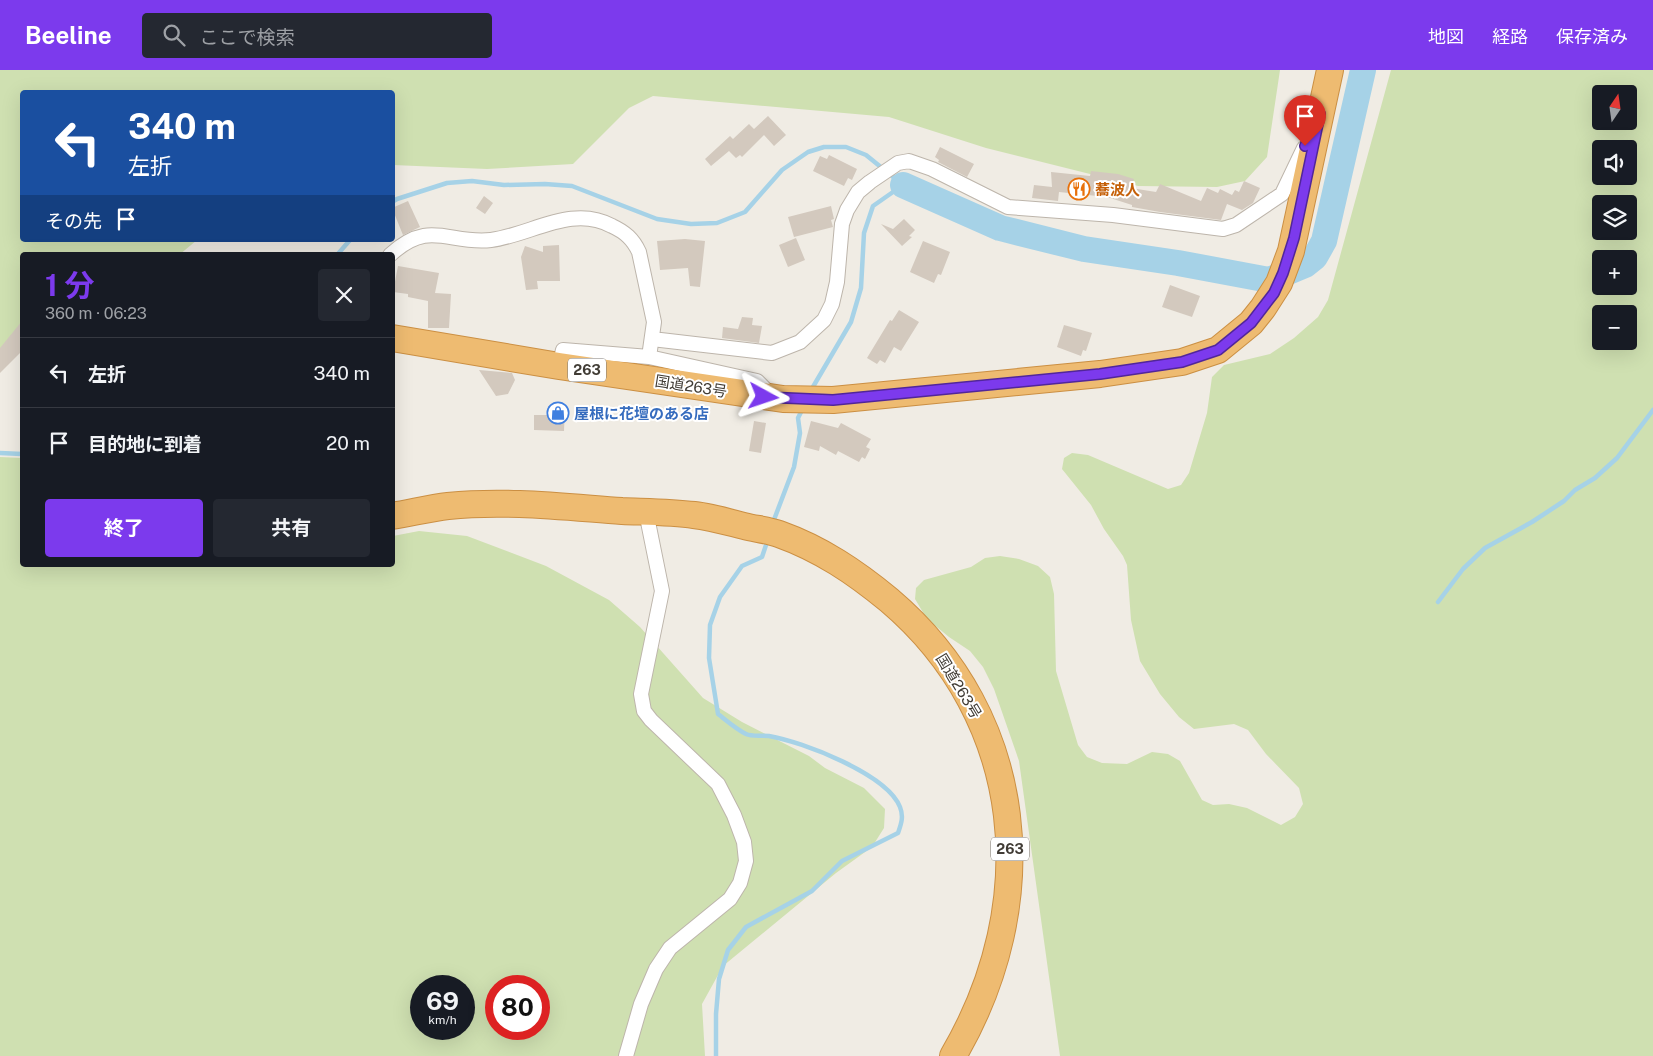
<!DOCTYPE html>
<html lang="ja">
<head>
<meta charset="utf-8">
<style>
  :root { --surface:#171b24; --page:#242831; --text:#f1f3f6; --muted:#9ea1a6; --line:#363941; --accent:#7c3aed }
  body { margin:0; font-family:"Public Sans","Noto Sans JP",sans-serif; background:var(--page); color:var(--text); height:100vh; display:flex; flex-direction:column; font-size:19px; white-space:nowrap }
  * { box-sizing:border-box; margin:0 }
  p { font-size:16px; color:var(--muted) }
  .icon { flex:none; width:28px; height:28px; fill:none; stroke:currentColor; stroke-width:2; stroke-linecap:round; stroke-linejoin:round }
  .map { position:relative; flex:1; overflow:hidden }
  .drawer { position:absolute; left:20px; top:182px; width:375px; height:315px; display:flex; flex-direction:column; background:var(--surface); border-radius:5px; box-shadow:0 5px 20px #0002 }
  .drawer>* { flex:none }
  .banner { position:absolute; left:20px; top:20px; width:375px; height:152px; border-radius:5px; box-shadow:0 5px 20px #0002; background:#1a4fa0; color:#fff; overflow:hidden }
  .needle { width:32px; rotate:13deg }
  .buttons { position:absolute; left:1592px; top:15px; display:grid; gap:10px }
  .buttons a { display:grid; place-items:center; width:45px; height:45px; border-radius:5px; background:var(--surface); box-shadow:0 5px 20px #0002; font-size:25px }
  .speed { position:absolute; left:410px; top:905px; display:flex; gap:10px; font-size:25px; font-weight:700; text-align:center }
  .speed>* { display:grid; place-content:center; width:65px; height:65px; border-radius:50%; background:var(--surface); box-shadow:0 5px 20px #0002; line-height:1 }
  .speed small { font-size:12px; font-weight:400 }
  .speed .limit { border:8px solid #d22; background:#fff; color:#111 }
  .pin { position:absolute; display:grid; place-items:center; width:42px; height:42px; color:#fff; margin:-51px -21px; border-radius:50% 50% 50% 0; rotate:-45deg; box-shadow:0 0 5px #0007 }
  .pin .icon { rotate:45deg }
  .me { position:absolute; width:55px; margin:-28px; rotate:95deg; stroke-linejoin:round; filter:drop-shadow(0 0 4px #0008) }
  .turn { display:flex; align-items:center; gap:18px; height:105px; padding:0 25px; font-size:22px }
  .turn .icon { width:65px; height:65px; stroke-width:2.5 }
  .turn b { display:block; font-size:35px; line-height:42px }
  .then { display:flex; align-items:center; height:48px; padding:0 25px; background:#0003; gap:10px; font-size:19px }
  .round { display:grid; place-items:center; flex:none; width:52px; height:52px; border-radius:5px; background:var(--page) }
  .overview { display:flex; align-items:center; justify-content:space-between; height:85px; padding:0 25px }
  h1 { font-size:30px; font-weight:700; line-height:38px; color:var(--accent) }
  .cta { display:flex; gap:10px; margin-top:auto; padding:10px 25px }
  .cta a { flex:1; height:58px; border-radius:5px; background:var(--accent); color:#fff; font-size:20px; font-weight:700; line-height:58px; text-align:center }
  .cta a+a { background:var(--page); color:var(--text) }
  ul { padding:0; list-style:none }
  li { display:flex; align-items:center; gap:15px; height:70px; padding:0 25px; border-top:1px solid var(--line) }
  li div { flex:1 }
  li b { display:block; font-size:19px }
  li em { font-style:normal }
  header { display:flex; align-items:center; gap:30px; box-sizing:border-box; height:70px; padding:0 25px; background:var(--accent); color:#fff }
  header strong { font-size:24px }
  nav { display:flex; gap:28px; margin-inline-start:auto; font-size:18px }
  .search { width:350px; height:45px; background:var(--page); display:flex; align-items:center; gap:12px; box-sizing:border-box; padding:0 18px; border-radius:5px; color:var(--muted); font-size:19px }
  .map>svg:first-child { display:block }
  .green { fill:#cfe0b1; fill-rule:evenodd }
  .lines { fill:none; stroke-linecap:round; stroke-linejoin:round }
  .stream { stroke:#a6d2e7; stroke-width:4.5 }
  .river { stroke:#a6d2e7; stroke-width:26 }
  .building { fill:#d3c9be }
  .street-casing { stroke:#bdb5ab; stroke-width:16 }
  .highway-casing { stroke:#cb8f43; stroke-width:28 }
  .street { stroke:#fff; stroke-width:14 }
  .highway { stroke:#eebb71; stroke-width:26 }
  .route-casing { stroke:#51269a; stroke-width:12 }
  .route { stroke:#7c3aed; stroke-width:9 }
  .labels { text-anchor:middle; dominant-baseline:central; stroke-width:4; stroke-linejoin:round; paint-order:stroke }
  .shield { fill:#fff; stroke:#7a7672; stroke-width:1 }
  .shield-label { font-size:14px; font-weight:bold; fill:#413c35 }
  .food-label { font-size:15px; font-weight:bold; fill:#c56008; stroke:#fff; text-anchor:start }
  .street-label { font-size:15px; fill:#413c35; stroke:#fff }
  .shop-label { font-size:15px; font-weight:bold; fill:#366cbe; stroke:#fff; text-anchor:start }
</style>
</head>
<body>
<header>
<strong>Beeline</strong>
<div class="search"><svg class="icon" aria-label="search" viewBox="0 0 24 24"><circle cx="10" cy="10" r="6"/><path d="M15 15l6 6"/></svg>ここで検索</div>
<nav><a>地図</a><a>経路</a><a>保存済み</a></nav>
</header>
<div class="map">
<svg width="1653" height="986" viewBox="0 0 1653 986">
  <rect width="100%" height="100%" fill="#f0ece4"/>
  <!-- green -->
  <path class="green" d="M0,0H1280L1267,87L1245,111L1217,117L1138,116L986,78L889,47L653,26L629,38L573,94L487,99L393,95L392,22H22V170H197L179,185H22V264L0,279Z
    M1391,0H1653V986H1060L1019,691L994,619L983,597L970,581L949,567L927,549L915,529L916,518L924,510L971,497L985,488L1000,486L1019,489L1038,496L1050,507L1054,524L1056,601L1078,675L1087,687L1102,693L1127,694L1152,682L1168,684L1180,691L1202,730L1213,735L1229,734L1247,738L1281,755L1295,747L1303,734L1299,718L1266,684L1248,660L1234,654L1194,659L1179,647L1160,624L1140,591L1131,550L1127,495L1123,486L1104,459L1091,435L1062,399L1064,388L1072,383L1088,385L1168,419L1181,415L1189,403L1207,343L1212,307L1224,295L1270,284L1294,268L1318,247L1328,230ZM1601,24H1629V51H1601ZM1601,79H1629V106H1601ZM1601,134H1629V161H1601ZM1601,189H1629V216H1601ZM1601,244H1629V271H1601Z
    M0,387L22,388V495H392L393,466L419,461L467,466L546,496L609,530L640,557L703,628L742,652L809,686L825,698L864,718L885,739L884,758L872,777L836,803L723,896L702,934L705,986H0ZM421,916H464V959H421ZM496,916H539V959H496Z"/>
  <g class="lines">
    <!-- stream -->
    <path class="stream" d="M392,132L397,129L447,113L472,111L504,115L545,114L572,116L657,149L691,154L717,153L745,142L782,100L808,82L824,77H846L866,85L903,115L873,136L864,163L861,218L851,252L810,322
      M337,185L350,170
      M0,383L22,384
      M772,455L794,397L800,363L798,348L803,338
      M1438,532L1463,499L1485,478L1532,452L1564,431L1575,420L1595,408L1617,388L1653,340
      M716,986V944L719,909L728,880L746,857L812,821L842,791L898,763C901,754 904,747 900,737C887,704 803,672 769,666C762,665 752,667 746,664C736,659 727,651 718,644L709,588L710,555L720,527L742,496L762,487L768,469"/>
    <!-- river -->
    <path class="river" d="M903,115L1000,158L1084,179L1178,193L1269,210L1305,195L1315,187L1324,171L1363,0"/>
  </g>
  <!-- building -->
  <path class="building" d="M768,46L786,65L774,76L764,65L742,87L740,85L736,88L729,81L711,96L705,89L730,66L733,69L749,54L754,59Z
    M940,77L974,94L967,107L938,92L939,90L935,87Z
    M829,85L857,99L852,110L848,108L844,116L813,101L820,86L827,89Z
    M1091,101L1118,104L1134,109L1131,118L1156,122L1160,114L1201,131L1207,118L1218,123L1220,119L1232,125L1235,120L1239,122L1244,111L1260,118L1253,133L1242,140L1227,134L1221,150L1160,142L1132,137V135L1107,127L1059,122L1058,131L1032,128L1034,115L1052,117L1051,102L1090,106Z
    M484,126L493,133L485,144L476,138Z
    M408,131L420,157L403,165L392,138Z
    M831,136L834,149L831,150L833,157L794,167L788,147Z
    M904,149L915,160L909,166L912,167L902,176L881,154L893,159Z
    M796,168L805,190L788,197L779,175Z
    M685,169L705,171L700,217L690,216L688,198L660,200L657,171Z
    M923,171L950,182L941,205L938,204L934,213L910,202Z
    M559,175L560,211H537L538,219L526,220L521,187L525,176L543,182V176Z
    M398,196L439,203L435,223L451,224L449,258H428V231L408,227V224L393,222Z
    M1170,215L1200,226L1192,247L1162,237Z
    M899,240L919,252L901,281L894,277L885,293L880,290L877,294L867,288L890,250L892,251Z
    M742,247L753,248L752,255L762,256L759,273L722,268L723,257L738,259Z
    M22,251V281L0,303V278Z
    M1064,255L1092,263L1086,281L1083,280L1081,286L1057,277Z
    M479,300L512,303L515,310L508,324L496,326Z
    M548,336L565,337L564,361L534,360V345H548Z
    M754,351L766,353L761,383L749,381Z
    M811,351L838,358L841,353L871,369L866,377L870,379L865,389L862,387L859,392L838,381L836,385L820,376L819,381L804,377Z"/>
  <g class="lines">
    <!-- street casing -->
    <g class="street-casing">
      <path id="street" d="M390,185C430,148 449,175 491,170C531,165 572,134 612,156C625,162 633,169 639,182L654,252L649,287L563,280L559,296
        M652,269L772,283L800,272L824,250L832,234L837,212L842,154L847,140L858,122L870,112L898,93L909,91L932,99L1008,137L1113,145L1223,159L1236,155L1282,124L1304,78
        M649,287L757,311L765,319L764,327
        M626,986L641,934L656,899L670,878L730,829L740,813L746,791L744,772L734,745L718,714L651,650L644,641L641,624L662,521L646,442"/>
    </g>
    <!-- highway casing -->
    <g class="highway-casing">
      <path id="highway" d="M392,268L559,296L783,329L833,330L1100,304L1182,292L1218,280L1251,253L1263,238L1279,213L1291,181L1330,0
        M392,446C411,443 430,438 448,436C506,430 565,437 622,441C646,442 671,442 694,445C711,447 728,452 744,456C756,459 768,460 779,464C821,479 855,502 889,530C1028,648 1043,833 953,986"/>
    </g>
    <!-- street -->
    <use href="#street" class="street"/>
    <!-- highway -->
    <use href="#highway" class="highway"/>
  </g>
  <g class="lines">
    <!-- route casing -->
    <g class="route-casing">
      <path id="route" d="M764,327L833,330L1100,304L1182,292L1218,280L1251,253L1274,223L1283,203L1294,168L1320,44L1305,76"/>
    </g>
    <!-- route -->
    <use href="#route" class="route"/>
  </g>
  <!-- icons -->
  <defs>
    <g id="restaurant-ring" transform="scale(1.125)"><circle r="9.5" fill="#fff" stroke="#e8710a" stroke-width="1.5"/><path d="M-5-6h1v4h1v-4h1v4h1v-4h1v5L-1.5 .5V6h-2V.5L-5-1ZM5-6V6H3V1.5H1.5Q1.5-4 5-6Z" fill="#e8710a"/></g>
    <g id="shop-ring" transform="scale(1.125)"><circle r="9.5" fill="#fff" stroke="#3f7fe0" stroke-width="1.5"/><path d="M-5-2.5h2.3a2.7 3.5 0 0 1 5.4 0H5L5.5 6h-11ZM-1.5-2.5h3a1.5 2.3 0 0 0-3 0Z" fill="#3f7fe0"/></g>
  </defs>
  <g fill-rule="evenodd">
    <use href="#restaurant-ring" x="1079" y="119"/>
    <use href="#shop-ring" x="558" y="343"/>
  </g>
  <g class="labels">
    <!-- shield labels -->
    <g class="shield">
      <rect x="568" y="288.5" width="38" height="23" rx="4"/>
      <rect x="991" y="767.5" width="38" height="23" rx="4"/>
    </g>
    <g class="shield-label">
      <text x="587" y="300">263</text>
      <text x="1010" y="779">263</text>
    </g>
    <!-- food labels -->
    <g class="food-label">
      <text x="1095" y="119">蕎波人</text>
    </g>
    <!-- street labels -->
    <g class="street-label">
      <text transform="translate(691 316) rotate(9)">国道263号</text>
      <text transform="translate(959 616) rotate(59)">国道263号</text>
    </g>
    <!-- shop labels -->
    <g class="shop-label">
      <text x="574" y="343">屋根に花壇のある店</text>
    </g>
  </g>
</svg>
<div class="buttons">
<a><svg class="needle" viewBox="-14 -14 28 28"><path d="M0-13l5 13h-10z" fill="#e53935"/><path d="M0 13l5-13h-10z" fill="#9ea1a6"/></svg></a>
<a><svg class="icon" aria-label="sound" viewBox="0 0 24 24"><path d="M4 9h4l5-4v14l-5-4H4zM17 9q2 3 0 6"/></svg></a>
<a><svg class="icon" aria-label="layers" viewBox="0 0 24 24"><path d="M12 4l9 5-9 5-9-5zM3 14l9 5 9-5"/></svg></a>
<a>+</a>
<a>−</a>
</div>
<div class="speed"><div>69<small>km/h</small></div><div class="limit">80</div></div>
<div class="pin" style="left:1305px;top:76px;background:#d93025"><svg class="icon" aria-label="arrive" viewBox="0 0 24 24"><path d="M6 21V4h12l-3 4 3 4H6"/></svg></div>
<svg class="me" style="left:764px;top:327px" viewBox="-20 -20 40 40"><path d="M0-17L14 15 0 8-14 15z" fill="#7c3aed" stroke="#fff" stroke-width="4"/></svg>
<div class="banner">
<div class="turn"><svg class="icon" aria-label="left" viewBox="0 0 24 24"><path d="M17 20v-9H6M10 6l-5 5 5 5"/></svg><div><b>340 m</b>左折</div></div>
<div class="then">その先<svg class="icon" aria-label="arrive" viewBox="0 0 24 24"><path d="M6 21V4h12l-3 4 3 4H6"/></svg></div>
</div>
<section class="drawer">
<div class="overview"><div><h1>1 分</h1><p>360 m · 06:23</p></div><a class="round"><svg class="icon" aria-label="close" viewBox="0 0 24 24"><path d="M6 6l12 12M18 6L6 18"/></svg></a></div>
<ul>
<li><svg class="icon" aria-label="left" viewBox="0 0 24 24"><path d="M17 20v-9H6M10 6l-5 5 5 5"/></svg><div><b>左折</b></div><em>340 m</em></li>
<li><svg class="icon" aria-label="arrive" viewBox="0 0 24 24"><path d="M6 21V4h12l-3 4 3 4H6"/></svg><div><b>目的地に到着</b></div><em>20 m</em></li>
</ul>
<div class="cta"><a>終了</a><a>共有</a></div>
</section>
</div>
</body>
</html>
